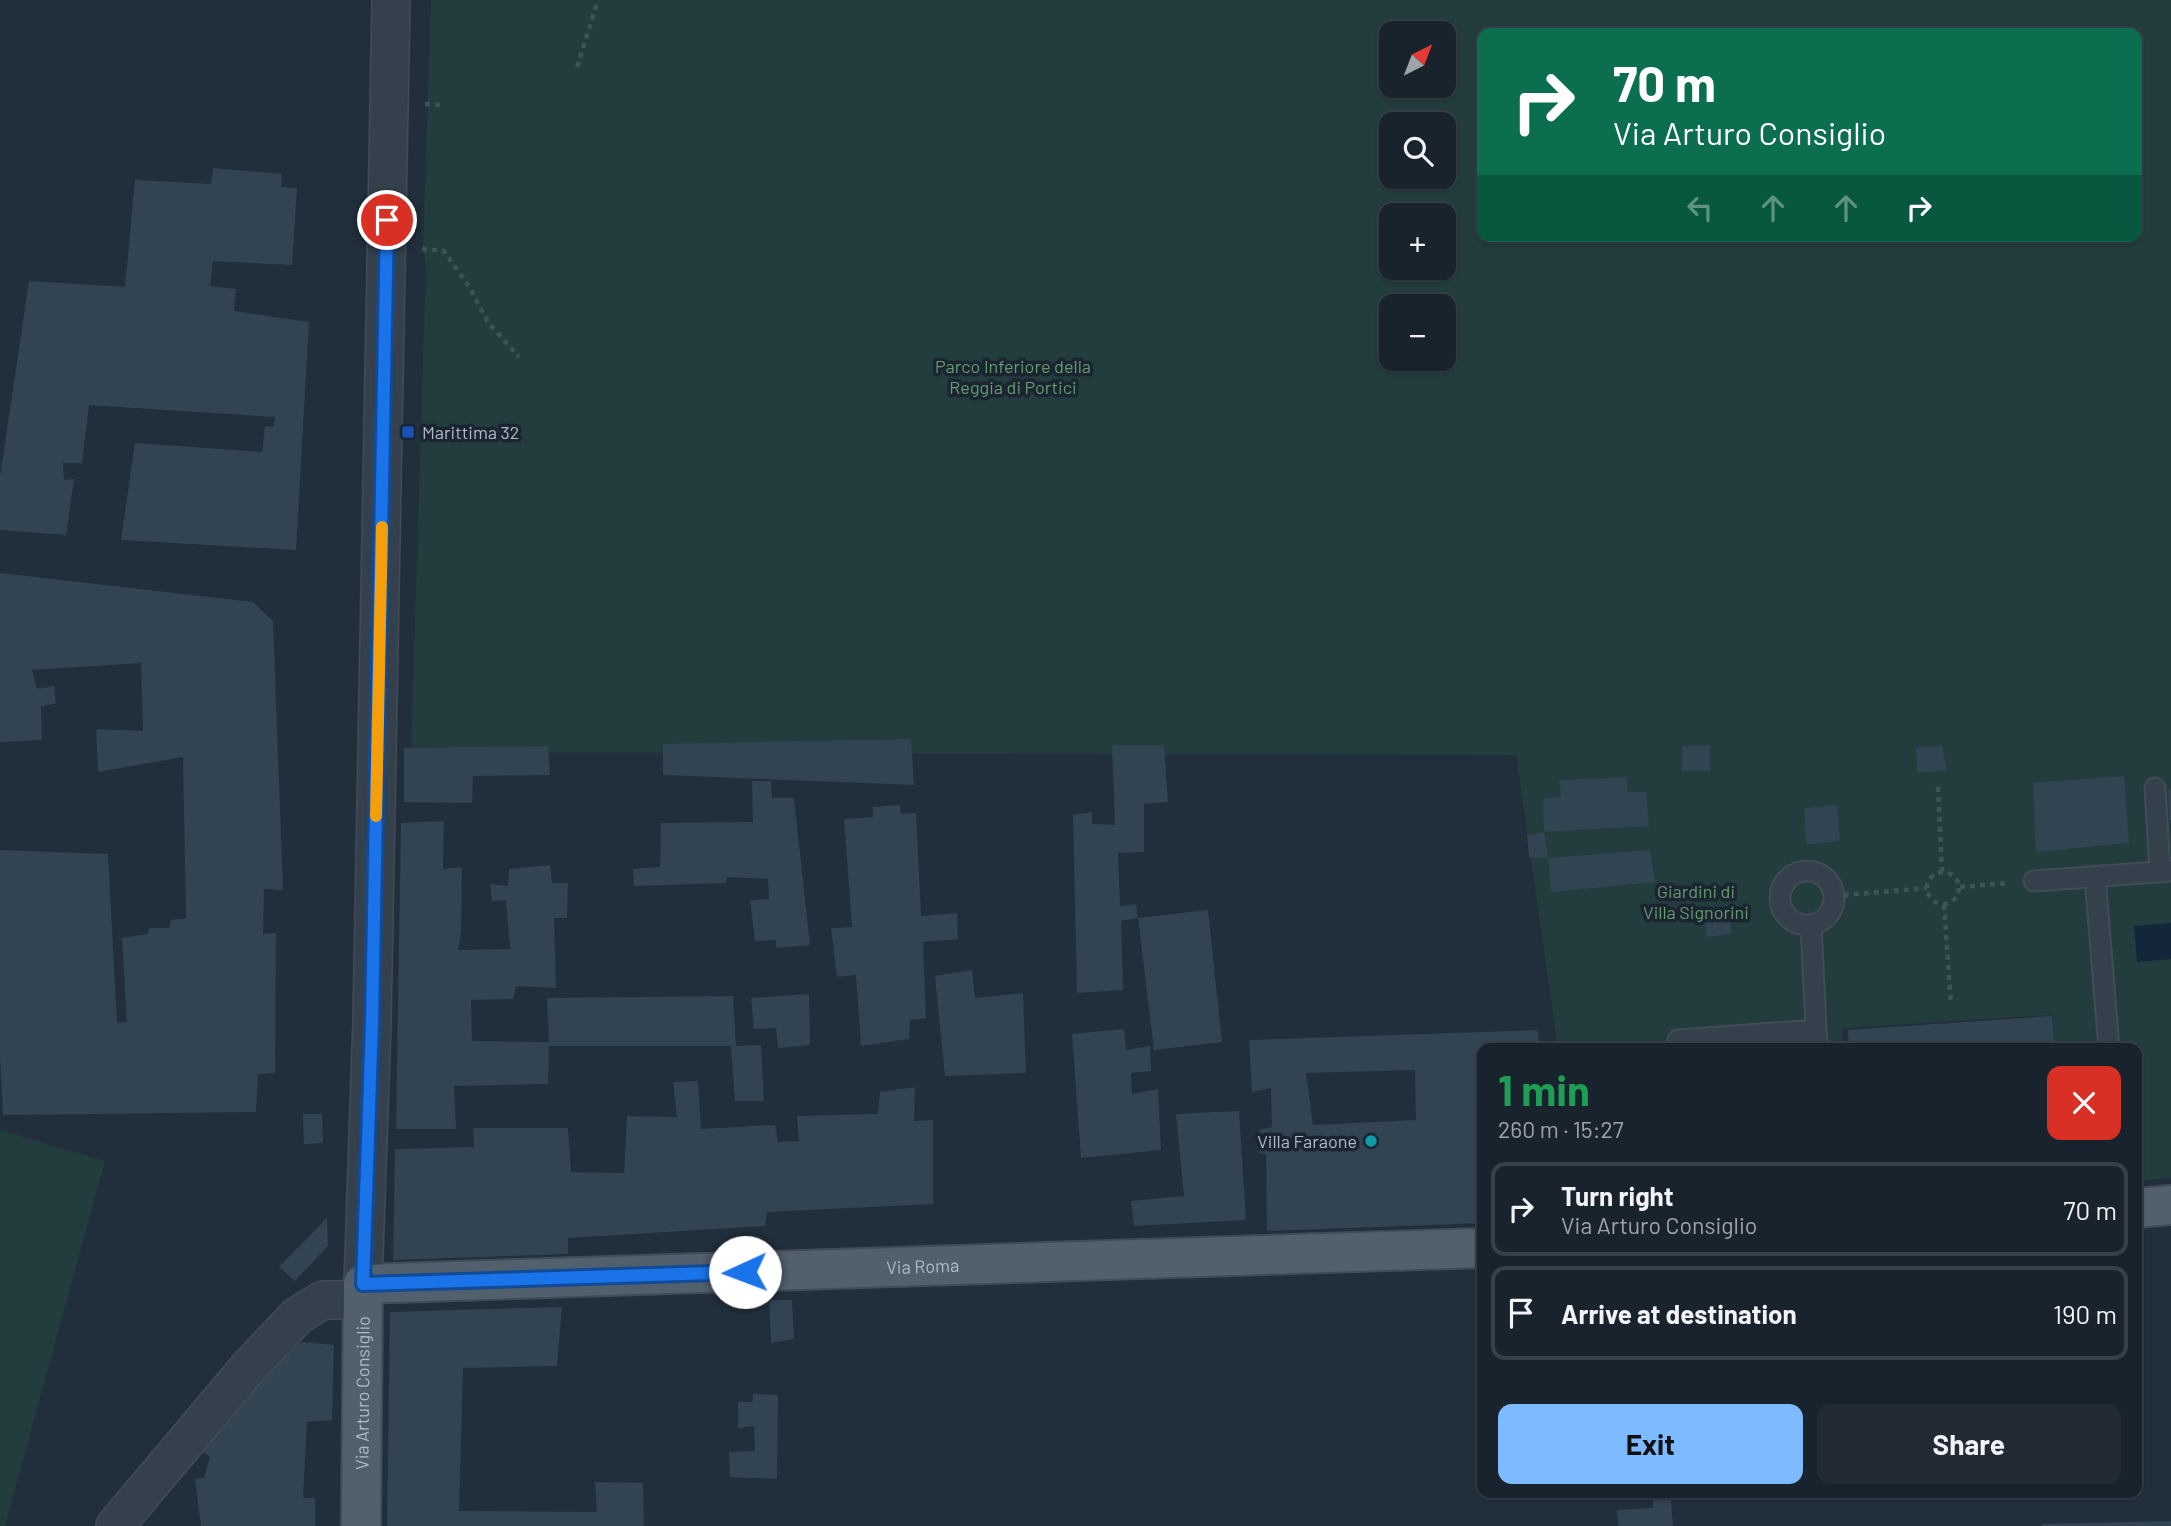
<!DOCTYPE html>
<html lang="en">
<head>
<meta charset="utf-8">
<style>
  :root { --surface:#19232d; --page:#222b35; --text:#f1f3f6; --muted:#9fa4aa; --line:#374049; --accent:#7ebaff }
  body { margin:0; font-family:Barlow,sans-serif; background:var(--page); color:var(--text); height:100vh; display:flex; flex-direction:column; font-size:26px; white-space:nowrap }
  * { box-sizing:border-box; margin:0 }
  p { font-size:23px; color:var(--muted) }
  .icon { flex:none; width:38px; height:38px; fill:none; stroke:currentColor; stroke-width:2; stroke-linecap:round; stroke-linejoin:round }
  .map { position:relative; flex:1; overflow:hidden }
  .details { position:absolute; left:1477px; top:1043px; width:665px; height:455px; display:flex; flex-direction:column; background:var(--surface); border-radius:14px; box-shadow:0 2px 5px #0004,0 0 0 2px var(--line) }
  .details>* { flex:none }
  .hud { position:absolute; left:1477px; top:28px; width:665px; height:214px; border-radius:14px; box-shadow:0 2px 5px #0004,0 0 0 2px var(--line); background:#0b6e4f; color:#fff; overflow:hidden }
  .needle { width:46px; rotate:42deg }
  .buttons { position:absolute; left:1379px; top:21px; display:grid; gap:14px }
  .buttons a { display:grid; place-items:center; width:77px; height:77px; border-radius:14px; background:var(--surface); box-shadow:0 2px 5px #0004,0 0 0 2px var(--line); font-size:35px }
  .pin { position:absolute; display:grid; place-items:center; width:60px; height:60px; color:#fff; margin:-30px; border:4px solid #fff; border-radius:50%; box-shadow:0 2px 7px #0007 }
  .me { position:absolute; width:77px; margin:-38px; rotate:268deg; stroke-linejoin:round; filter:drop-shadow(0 0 5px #0008) }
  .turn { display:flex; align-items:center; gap:24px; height:147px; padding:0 21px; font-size:32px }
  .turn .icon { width:91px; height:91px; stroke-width:2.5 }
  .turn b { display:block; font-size:49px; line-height:60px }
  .lanes { display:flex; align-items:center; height:66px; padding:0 21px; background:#0003; justify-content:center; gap:35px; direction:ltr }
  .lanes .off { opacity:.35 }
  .round { display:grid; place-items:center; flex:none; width:74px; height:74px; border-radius:14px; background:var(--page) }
  .headline { display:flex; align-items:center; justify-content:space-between; height:119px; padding:0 21px }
  h1 { font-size:42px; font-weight:700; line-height:52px; color:#1e9e55 }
  .button { display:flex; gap:14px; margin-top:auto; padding:14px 21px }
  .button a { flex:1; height:80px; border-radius:14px; background:var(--accent); color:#111; font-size:28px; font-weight:700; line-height:80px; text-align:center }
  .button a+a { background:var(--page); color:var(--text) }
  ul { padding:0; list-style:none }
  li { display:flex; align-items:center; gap:21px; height:94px; margin:0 14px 10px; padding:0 7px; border:4px solid var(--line); border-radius:14px }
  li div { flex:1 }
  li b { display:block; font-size:26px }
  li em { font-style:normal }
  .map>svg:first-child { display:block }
  .green { fill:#233c3d; fill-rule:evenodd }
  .water { fill:#13263a }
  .building { fill:#324352; fill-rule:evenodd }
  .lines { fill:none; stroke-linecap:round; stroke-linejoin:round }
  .lane-casing { stroke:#414c58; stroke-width:23 }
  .street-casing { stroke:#414c58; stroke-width:40 }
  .primary-casing { stroke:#414c58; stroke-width:42 }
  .path { stroke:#3b5555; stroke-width:4.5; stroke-dasharray:5 5; stroke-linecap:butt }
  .lane { stroke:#34404c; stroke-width:19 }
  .street { stroke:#34404c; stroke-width:37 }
  .primary { stroke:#525f6c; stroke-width:38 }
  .route-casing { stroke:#114b97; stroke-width:18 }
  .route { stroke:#1a73e8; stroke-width:12 }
  .slow { stroke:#f59e0b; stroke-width:12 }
  .transit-dot { fill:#1a4fb4; stroke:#1a2531; stroke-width:2.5 }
  .culture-dot { fill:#0f9aa8; stroke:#1a2531; stroke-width:2.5 }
  .labels { text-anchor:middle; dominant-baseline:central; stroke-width:7; stroke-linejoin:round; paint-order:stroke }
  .park-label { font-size:18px; fill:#659b6d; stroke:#1a2531 }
  .poi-label { font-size:18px; fill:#b0bbc8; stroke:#1a2531; text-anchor:start }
  .street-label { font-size:18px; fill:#b0bbc8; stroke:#1a2531 }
</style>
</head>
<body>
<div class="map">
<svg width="2171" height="1526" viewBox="0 0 2171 1526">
  <rect width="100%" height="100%" fill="#212f3c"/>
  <!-- green -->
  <path class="green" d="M431,0H2171V1178L2137,1181V1048H2056L2052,1015L1842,1028V1048H1558L1516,755L411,752L426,266L423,249ZM1391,33H1444V86H1391ZM1482,33H2137V236H1482ZM1391,124H1444V177H1391ZM1391,215H1444V268H1391ZM1391,306H1444V359H1391Z
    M0,1130L105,1161L5,1526H0Z"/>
  <!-- water -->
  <path class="water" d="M2171,923V959L2137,962L2134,926Z"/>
  <!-- building -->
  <path class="building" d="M213,168L282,174L281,187L297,188L292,265L213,261L210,286L236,289L234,311L309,322L296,550L121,540L135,443L262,452L265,427L274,426L275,417L89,405L82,463H63L64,480L74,479L66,535L0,530V477L29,281L125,287L135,180L211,184Z
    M0,573L253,602L273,621L283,890L264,889L263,934L276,933L275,1073L258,1074L256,1112L3,1115L0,1056V850L108,854L117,1023L127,1022L122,938L148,934L149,928H169L171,920L186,918L183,757L98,772L96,729L143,731L141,663L32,670L37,689L54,686L56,703L41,707L42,740L0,742Z
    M911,739L914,785L663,775V744Z
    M1112,745H1164L1168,802L1144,804V852L1118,853L1120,906L1136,904L1138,918L1121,921L1123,990L1077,993L1073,815L1092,812V824L1115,825Z
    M1710,745V771H1682V746Z
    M548,746L550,775L473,776L472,803L404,802V748Z
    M1942,746L1947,771L1917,772L1916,747Z
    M2124,776L2129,843L2036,852L2033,783Z
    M1628,777L1627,792H1646L1649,826L1544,832L1548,858L1529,857L1527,835L1544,832L1543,799L1561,796L1559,780Z
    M752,781H771L772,798H794L810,945L776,948V940L755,941L750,900L769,899L768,879L727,877L726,883L634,886L633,869L660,867L661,823L753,822Z
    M2168,789H2171V820H2169Z
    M900,805L901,814L916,813L921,916L957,913L958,939L923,942L926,1018L910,1020L909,1039L861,1046L856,975L837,977L831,928L852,927L844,819L873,817V807Z
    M1837,805L1840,841L1806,845L1804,808Z
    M444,821L443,869L462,867L461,933L458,950L510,949L506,900L492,901L490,884L508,886L509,869L550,865L552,883H568L567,918H554L556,988L516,986L513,999L471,1000L472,1041L549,1042L547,998L733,996L736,1046L761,1045L764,1101H735L731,1046H549L548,1084L454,1086L456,1129H396L401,823Z
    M1650,850L1655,882L1551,892L1548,858Z
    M1208,910L1222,1042L1154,1050L1138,918Z
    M1729,915L1732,934L1706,937V919Z
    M972,970L975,998L1023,993L1026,1073L945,1076L935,976Z
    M809,994L810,1045L778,1048L776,1028L754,1029L751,998Z
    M2052,1016L2055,1048H1849L1848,1030Z
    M1124,1029L1126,1050L1150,1046L1151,1071L1131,1073L1132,1094L1158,1089L1161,1150L1081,1158L1072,1034Z
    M1537,1030L1540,1048H1482V1223L1267,1231L1266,1154L1259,1153V1130L1272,1127L1271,1088L1252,1092L1249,1040ZM1415,1070L1416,1120L1313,1125L1306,1073Z
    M698,1081L701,1129L775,1125L778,1142L799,1141L797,1116L878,1114L880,1092L915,1087L914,1121L933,1120V1204L767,1212L765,1226L568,1238V1254L393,1260L395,1149L474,1147L473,1128H568L571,1172L624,1173L627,1116L677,1117L673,1082Z
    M1239,1111L1246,1220L1134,1226L1131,1201L1184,1196L1176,1114Z
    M303,1114H322L323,1143L304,1144Z
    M327,1218L328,1246L295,1281L279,1267Z
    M769,1300H792L794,1339L771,1343Z
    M562,1307L557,1366L463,1368L459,1511L597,1512L595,1482L643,1483L644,1526H387L390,1312Z
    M301,1342L334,1345L332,1420L307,1422L303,1498H315V1526H201L195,1479L204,1478L210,1457L195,1447L272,1367Z
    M753,1394L778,1395L777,1479L730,1477L729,1452L755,1451L754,1426L738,1428V1402H753Z
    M1653,1500H1671L1673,1526H1618L1617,1510L1653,1508Z
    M2171,1521V1526H2042V1524Z"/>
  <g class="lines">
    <!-- lane casing -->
    <g class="lane-casing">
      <path id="lane" d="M2155,788L2160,872
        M1780 898a27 27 0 1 1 54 0a27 27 0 1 1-54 0Z
        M2095,877L2109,1048
        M2034,881L2171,871
        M1811,925L1817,1048
        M1678,1040L1816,1030"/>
    </g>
    <!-- street casing -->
    <g class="street-casing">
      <path id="street" d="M363,1284L372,1021L391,0
        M115,1526L248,1368L297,1316L323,1300H363"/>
    </g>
    <!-- primary casing -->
    <g class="primary-casing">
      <g id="primary">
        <path d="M2137,1208L2171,1205"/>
        <path id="s1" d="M361,1526L363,1284L1482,1248"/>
      </g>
    </g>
    <!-- path -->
    <path class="path" d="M577,67L598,0
      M425,104L441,105
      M422,249L444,251L468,285L488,322L519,357
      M1938,787L1942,872
      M1927 888a16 16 0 1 1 32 0a16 16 0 1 1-32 0Z
      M1960,887L2008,883
      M1834,896L1927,888
      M1944,905L1951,1004"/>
    <!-- lane -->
    <use href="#lane" class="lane"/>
    <!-- street -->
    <use href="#street" class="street"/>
    <!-- primary -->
    <use href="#primary" class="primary"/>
  </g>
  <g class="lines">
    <!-- route casing -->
    <g class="route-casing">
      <path id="route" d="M387,220L372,1021L363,1284L745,1272"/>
    </g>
    <!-- route -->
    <use href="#route" class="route"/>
    <!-- slow -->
    <path class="slow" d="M376,816L382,527"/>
  </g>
  <!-- markers -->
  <rect class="transit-dot" x="401" y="425" width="14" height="14" rx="3.5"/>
  <circle class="culture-dot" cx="1371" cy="1141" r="7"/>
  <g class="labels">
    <!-- park labels -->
    <g class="park-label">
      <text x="1013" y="366">Parco Inferiore della<tspan x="1013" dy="21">Reggia di Portici</tspan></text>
      <text x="1696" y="891">Giardini di<tspan x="1696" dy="21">Villa Signorini</tspan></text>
    </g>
    <!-- poi labels -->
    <g class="poi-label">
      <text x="422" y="432">Marittima 32</text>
      <text x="1357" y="1141" text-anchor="end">Villa Faraone</text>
    </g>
    <!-- street labels -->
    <g class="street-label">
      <text stroke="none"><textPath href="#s1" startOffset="802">Via Roma</textPath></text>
      <text stroke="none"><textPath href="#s1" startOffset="133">Via Arturo Consiglio</textPath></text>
    </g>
  </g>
</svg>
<div class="buttons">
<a><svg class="needle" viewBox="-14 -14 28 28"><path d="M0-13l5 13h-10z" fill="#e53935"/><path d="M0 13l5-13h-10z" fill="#9fa4aa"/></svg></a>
<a><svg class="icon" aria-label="search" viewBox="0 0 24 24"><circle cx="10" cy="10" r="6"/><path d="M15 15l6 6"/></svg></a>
<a>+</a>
<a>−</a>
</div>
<div class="pin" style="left:387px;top:220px;background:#d93025"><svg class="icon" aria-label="arrive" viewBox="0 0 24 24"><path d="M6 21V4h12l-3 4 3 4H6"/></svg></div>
<svg class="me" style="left:745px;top:1272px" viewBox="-20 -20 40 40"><circle r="19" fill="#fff"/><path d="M0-13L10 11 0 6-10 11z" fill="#1a73e8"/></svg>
<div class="hud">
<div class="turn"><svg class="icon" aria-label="right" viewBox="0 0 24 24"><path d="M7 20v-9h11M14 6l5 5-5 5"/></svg><div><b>70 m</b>Via Arturo Consiglio</div></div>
<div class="lanes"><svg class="icon off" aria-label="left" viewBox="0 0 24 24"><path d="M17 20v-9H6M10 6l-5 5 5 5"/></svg><svg class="icon off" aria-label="ahead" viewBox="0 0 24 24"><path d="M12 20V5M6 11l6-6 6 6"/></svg><svg class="icon off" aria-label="ahead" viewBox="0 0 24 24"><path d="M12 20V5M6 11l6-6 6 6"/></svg><svg class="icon" aria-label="right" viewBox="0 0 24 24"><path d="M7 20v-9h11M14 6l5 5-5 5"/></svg></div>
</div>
<section class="details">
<div class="headline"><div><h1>1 min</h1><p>260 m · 15:27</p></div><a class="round" style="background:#d93025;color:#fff"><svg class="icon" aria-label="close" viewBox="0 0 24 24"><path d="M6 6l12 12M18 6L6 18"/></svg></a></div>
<ul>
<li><svg class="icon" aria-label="right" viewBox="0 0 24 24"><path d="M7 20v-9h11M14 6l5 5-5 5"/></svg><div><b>Turn right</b><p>Via Arturo Consiglio</p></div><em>70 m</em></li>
<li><svg class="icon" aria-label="arrive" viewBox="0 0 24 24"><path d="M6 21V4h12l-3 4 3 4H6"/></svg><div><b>Arrive at destination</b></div><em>190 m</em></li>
</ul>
<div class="button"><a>Exit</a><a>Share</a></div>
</section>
</div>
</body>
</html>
